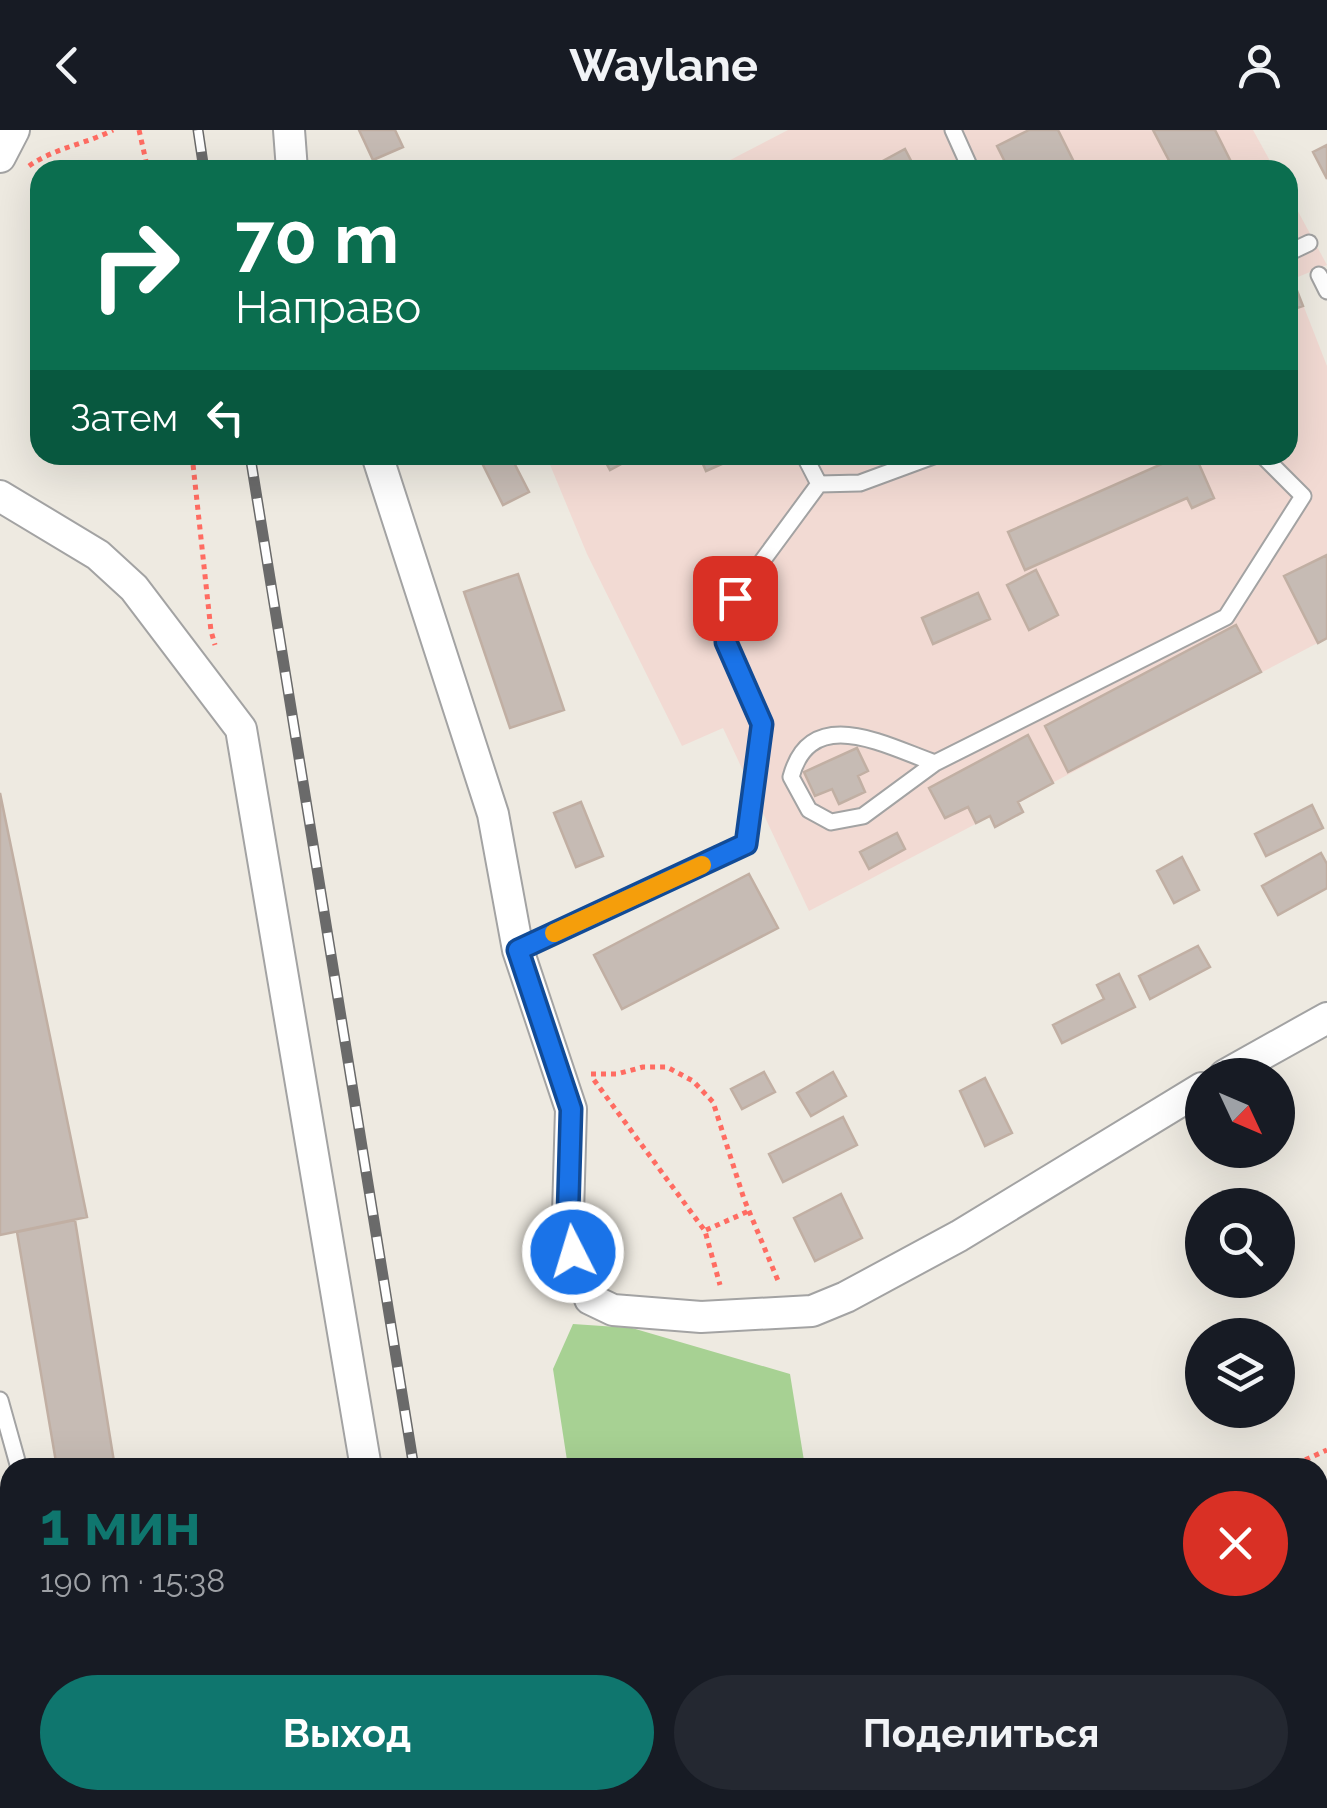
<!DOCTYPE html>
<html lang="ru">
<head>
<meta charset="utf-8">
<style>
  :root { --surface:#171b24; --page:#242831; --text:#f1f3f6; --muted:#9ea1a6; --accent:#0f766e }
  body { margin:0; font-family:Raleway,sans-serif; background:var(--page); color:var(--text); height:100vh; display:flex; flex-direction:column; font-size:38px; white-space:nowrap }
  * { box-sizing:border-box; margin:0 }
  p { font-size:32px; color:var(--muted) }
  .icon { flex:none; width:55px; height:55px; fill:none; stroke:currentColor; stroke-width:2; stroke-linecap:round; stroke-linejoin:round }
  .map { position:relative; flex:1; overflow:hidden }
  .drawer { position:absolute; left:0px; top:1328px; width:1328px; height:352px; display:flex; flex-direction:column; background:var(--surface); border-radius:30px 30px 0 0; box-shadow:0 10px 40px #0002 }
  .drawer>* { flex:none }
  .hud { position:absolute; left:30px; top:30px; width:1268px; height:305px; border-radius:30px; box-shadow:0 10px 40px #0002; background:#0b6e4f; color:#fff; overflow:hidden }
  .needle { width:65px; rotate:134deg }
  .fabs { position:absolute; left:1185px; top:928px; display:grid; gap:20px }
  .fabs a { display:grid; place-items:center; width:110px; height:110px; border-radius:50%; background:var(--surface); box-shadow:0 10px 40px #0002; font-size:50px }
  .pin { position:absolute; display:grid; place-items:center; width:85px; height:85px; color:#fff; margin:-42px; border-radius:20px; box-shadow:0 5px 15px #0006 }
  .me { position:absolute; width:110px; margin:-55px; rotate:355deg; stroke-linejoin:round; filter:drop-shadow(0 0 8px #0008) }
  .turn { display:flex; align-items:center; gap:35px; height:210px; padding:0 40px; font-size:45px }
  .turn .icon { width:130px; height:130px; stroke-width:2.5 }
  .turn b { display:block; font-size:70px; line-height:85px }
  .then { display:flex; align-items:center; height:95px; padding:0 40px; background:#0003; gap:20px; font-size:38px }
  .round { display:grid; place-items:center; flex:none; width:105px; height:105px; border-radius:52px; background:var(--page) }
  .headline { display:flex; align-items:center; justify-content:space-between; height:170px; padding:0 40px }
  h1 { font-size:60px; font-weight:700; line-height:75px; color:var(--accent) }
  .button { display:flex; gap:20px; margin-top:auto; padding:20px 40px }
  .button a { flex:1; height:115px; border-radius:60px; background:var(--accent); color:#fff; font-size:40px; font-weight:700; line-height:115px; text-align:center }
  .button a+a { background:var(--page); color:var(--text) }
  header { display:flex; justify-content:space-between; align-items:center; height:130px; padding:0 40px; background:var(--surface); font-size:45px; font-weight:700 }
  .map>svg:first-child { display:block }
  .military { fill:#f2dad3 }
  .forest { fill:#a7d193 }
  .building { fill:#c6bbb4; stroke:#c1afa3; stroke-width:2.5 }
  .lines { fill:none; stroke-linecap:round; stroke-linejoin:round }
  .service-casing { stroke:#a3a3a3; stroke-width:19 }
  .minor-casing { stroke:#a3a3a3; stroke-width:34 }
  .path { stroke:#ff6c62; stroke-width:5; stroke-dasharray:5 5; stroke-linecap:butt }
  .service { stroke:#fff; stroke-width:15 }
  .minor { stroke:#fff; stroke-width:30 }
  .rail-casing { stroke:#6a6a6a; stroke-width:11 }
  .rail { stroke:#fff; stroke-width:8; stroke-dasharray:22; stroke-linecap:butt }
  .route-casing { stroke:#114b97; stroke-width:25 }
  .route { stroke:#1a73e8; stroke-width:18 }
  .slow { stroke:#f59e0b; stroke-width:18 }
</style>
</head>
<body>
<header><svg class="icon" aria-label="back" viewBox="0 0 24 24"><path d="M15 5l-7 7 7 7"/></svg>Waylane<svg class="icon" aria-label="person" viewBox="0 0 24 24"><circle cx="12" cy="8" r="4"/><path d="M4 21q1-7 8-7t8 7"/></svg></header>
<div class="map">
<svg width="1327" height="1678" viewBox="0 0 1327 1678">
  <rect width="100%" height="100%" fill="#eeeae1"/>
  <!-- military -->
  <path class="military" d="M788,0H1253L1275,40H711Z
    M1288,63L1327,135L1293,149L1327,236V508L1018,671L1023,682L995,697L989,687L809,781L723,598L682,616L587,424L546,325H1288Z"/>
  <!-- forest -->
  <path class="forest" d="M573,1194L632,1198L790,1244L805,1337H568L553,1239Z
    M618,1670H860L861,1678H620Z"/>
  <!-- building -->
  <path class="building" d="M359,0H395L403,17L373,30Z
    M1029,0H1058L1078,40H1009L997,16Z
    M1153,0H1215L1235,40H1174Z
    M1327,15V49L1313,22Z
    M905,19L916,40H866Z
    M1292,148L1303,176L1288,181V150Z
    M478,325H510L529,362L503,375Z
    M602,325H636V326L610,340Z
    M699,325H742L706,341Z
    M1182,325H1195L1214,368L1192,378L1187,368L1025,440L1008,402Z
    M1327,425V508L1318,513L1284,446Z
    M1036,440L1058,485L1029,500L1007,455Z
    M518,444L564,580L510,598L464,462Z
    M978,463L990,489L933,514L922,488Z
    M1236,495L1261,542L1068,642L1045,596Z
    M1028,605L1053,653L1018,672L1023,682L995,697L990,686L976,693L968,677L945,688L929,658Z
    M857,618L868,641L858,646L865,662L839,674L832,659L815,666L804,642Z
    M0,663L87,1087L0,1105Z
    M581,672L603,726L576,737L554,683Z
    M1312,675L1323,698L1266,726L1255,704Z
    M897,703L905,719L869,739L860,722Z
    M1321,723L1327,734V758L1278,785L1262,756Z
    M1182,727L1199,760L1174,773L1157,741Z
    M749,744L778,798L622,879L594,825Z
    M1198,816L1210,837L1150,869L1139,846Z
    M1119,844L1135,877L1062,913L1053,895L1104,869L1097,855Z
    M764,942L775,962L742,979L731,959Z
    M833,942L846,966L811,986L797,963Z
    M985,948L1012,1003L985,1016L960,961Z
    M843,987L857,1015L783,1052L769,1024Z
    M841,1064L862,1108L815,1131L794,1088Z
    M75,1090L115,1338H57L17,1102Z
    M0,1440L10,1461V1670H43L26,1678H0Z
    M169,1670H225L226,1678H170Z"/>
  <g class="lines">
    <!-- service casing -->
    <g class="service-casing">
      <path id="service" d="M953,0L971,40
        M1288,123L1309,113
        M1319,145L1327,161
        M819,354L860,353L936,325
        M935,633C886,616 811,573 791,647L809,680L831,692L863,686L935,633L1226,487L1303,366L1262,325
        M518,820L746,714L762,594L725,512L735,468L819,354L804,325
        M0,1270L19,1338
        M142,1670L147,1678
        M100,1678L114,1670"/>
    </g>
    <!-- minor casing -->
    <g class="minor-casing">
      <path id="minor" d="M289,0L292,40
        M0,27L14,0
        M377,325L493,684L518,820L571,979L568,1084L573,1122L590,1169L613,1180L701,1187L812,1181L846,1167L959,1106L1202,958
        M0,366L98,425L134,458L241,599L366,1338
        M1225,945L1327,888
        M416,1670L417,1678"/>
    </g>
    <!-- path -->
    <path class="path" d="M139,0L148,40
      M29,36C54,18 86,14 113,0
      M192,325L211,501L215,515
      M591,944H617L643,937H667L693,951L713,972L744,1069L779,1153
      M594,950L705,1101L720,1155
      M706,1100L749,1081
      M1287,1338L1327,1320
      M904,1678L906,1670"/>
    <!-- service -->
    <use href="#service" class="service"/>
    <!-- minor -->
    <use href="#minor" class="minor"/>
    <!-- rail casing -->
    <g class="rail-casing">
      <path id="rail" d="M198,0L204,40
        M250,325L414,1338
        M467,1670L468,1678"/>
    </g>
    <!-- rail -->
    <use href="#rail" class="rail"/>
  </g>
  <g class="lines">
    <!-- route casing -->
    <g class="route-casing">
      <path id="route" d="M573,1122L568,1084L571,979L518,820L746,714L762,594L726,512L735,468"/>
    </g>
    <!-- route -->
    <use href="#route" class="route"/>
    <!-- slow -->
    <path class="slow" d="M554,803L702,735"/>
  </g>
</svg>
<div class="fabs">
<a><svg class="needle" viewBox="-14 -14 28 28"><path d="M0-13l5 13h-10z" fill="#e53935"/><path d="M0 13l5-13h-10z" fill="#9ea1a6"/></svg></a>
<a><svg class="icon" aria-label="search" viewBox="0 0 24 24"><circle cx="10" cy="10" r="6"/><path d="M15 15l6 6"/></svg></a>
<a><svg class="icon" aria-label="layers" viewBox="0 0 24 24"><path d="M12 4l9 5-9 5-9-5zM3 14l9 5 9-5"/></svg></a>
</div>
<div class="pin" style="left:735px;top:468px;background:#d93025"><svg class="icon" aria-label="arrive" viewBox="0 0 24 24"><path d="M6 21V4h12l-3 4 3 4H6"/></svg></div>
<svg class="me" style="left:573px;top:1122px" viewBox="-20 -20 40 40"><circle r="17" fill="#1a73e8" stroke="#fff" stroke-width="3"/><path d="M0-11L8 9 0 5-8 9z" fill="#fff"/></svg>
<div class="hud">
<div class="turn"><svg class="icon" aria-label="right" viewBox="0 0 24 24"><path d="M7 20v-9h11M14 6l5 5-5 5"/></svg><div><b>70 m</b>Направо</div></div>
<div class="then">Затем<svg class="icon" aria-label="left" viewBox="0 0 24 24"><path d="M17 20v-9H6M10 6l-5 5 5 5"/></svg></div>
</div>
<section class="drawer">
<div class="headline"><div><h1>1 мин</h1><p>190 m · 15:38</p></div><a class="round" style="background:#d93025;color:#fff"><svg class="icon" aria-label="close" viewBox="0 0 24 24"><path d="M6 6l12 12M18 6L6 18"/></svg></a></div>
<div class="button"><a>Выход</a><a>Поделиться</a></div>
</section>
</div>
</body>
</html>
